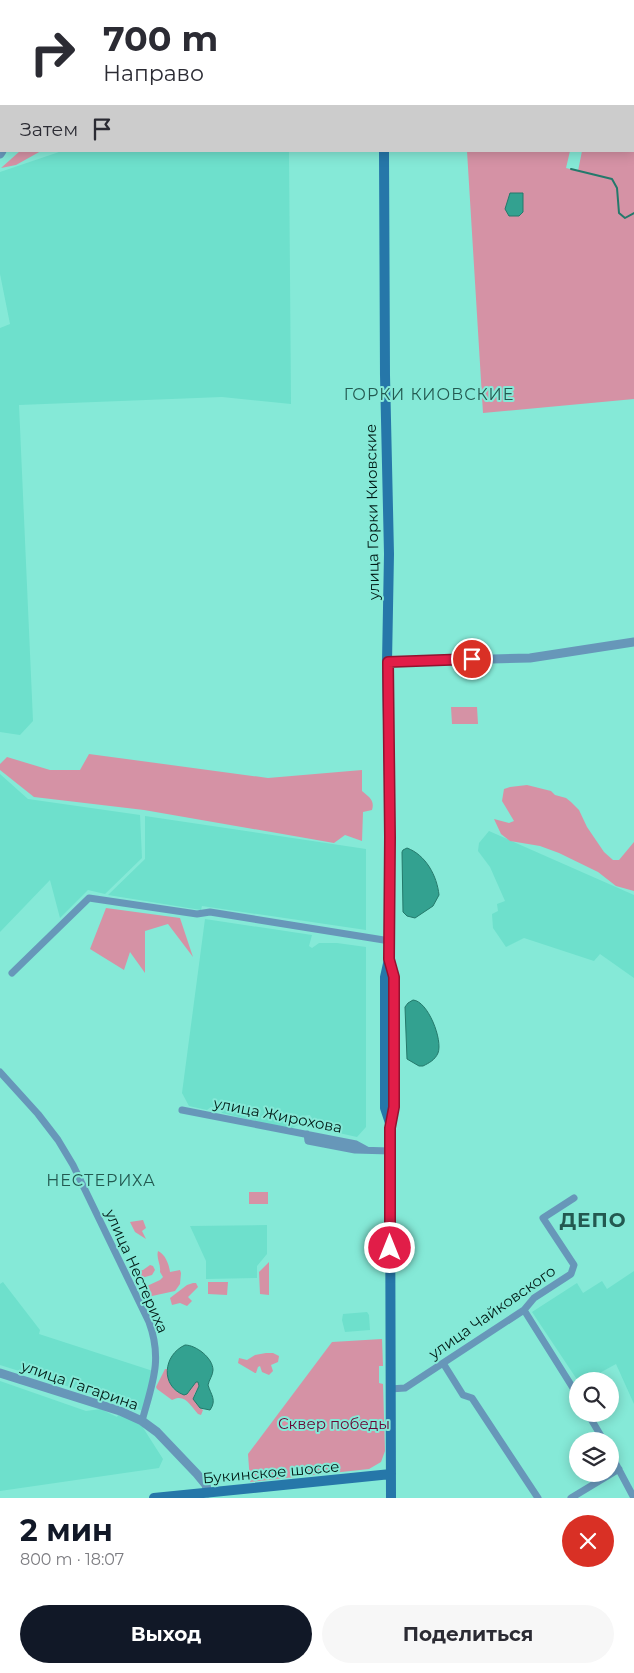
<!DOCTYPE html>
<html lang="ru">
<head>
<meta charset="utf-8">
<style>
  :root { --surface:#fff; --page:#f7f7f7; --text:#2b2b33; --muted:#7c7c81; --accent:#111827 }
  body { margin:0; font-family:Montserrat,sans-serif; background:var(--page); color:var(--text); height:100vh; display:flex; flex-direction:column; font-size:19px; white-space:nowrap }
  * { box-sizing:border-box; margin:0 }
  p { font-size:16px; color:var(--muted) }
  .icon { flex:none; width:28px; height:28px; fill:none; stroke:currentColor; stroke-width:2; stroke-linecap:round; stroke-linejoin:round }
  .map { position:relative; height:1498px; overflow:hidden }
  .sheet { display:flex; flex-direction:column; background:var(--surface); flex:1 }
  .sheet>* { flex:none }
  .hud { position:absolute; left:0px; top:0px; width:635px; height:152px; box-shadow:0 2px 12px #0003; background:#fff; color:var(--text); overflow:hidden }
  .controls { position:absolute; left:569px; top:1372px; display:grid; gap:10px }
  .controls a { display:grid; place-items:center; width:50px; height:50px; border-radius:50%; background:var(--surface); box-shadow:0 2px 12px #0003; font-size:25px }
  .pin { position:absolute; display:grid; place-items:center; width:42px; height:42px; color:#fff; margin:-21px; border:2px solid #fff; border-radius:50%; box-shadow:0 1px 5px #0007 }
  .me { position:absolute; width:55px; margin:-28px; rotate:0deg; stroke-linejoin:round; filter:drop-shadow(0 0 4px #0008) }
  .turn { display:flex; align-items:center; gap:18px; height:105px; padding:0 20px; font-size:22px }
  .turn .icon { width:65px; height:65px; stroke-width:2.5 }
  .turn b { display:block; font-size:35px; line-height:42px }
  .then { display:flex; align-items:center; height:48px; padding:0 20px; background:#0003; gap:10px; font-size:19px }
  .round { display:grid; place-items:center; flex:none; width:52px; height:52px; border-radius:26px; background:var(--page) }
  .head { display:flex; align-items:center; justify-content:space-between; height:85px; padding:0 20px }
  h1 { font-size:30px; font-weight:700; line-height:38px; color:var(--accent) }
  .action { display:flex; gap:10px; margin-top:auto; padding:10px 20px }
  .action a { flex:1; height:58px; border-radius:30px; background:var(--accent); color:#fff; font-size:20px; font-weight:700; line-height:58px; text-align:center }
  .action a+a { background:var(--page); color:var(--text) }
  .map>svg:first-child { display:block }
  .built { fill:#6ee0cc }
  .green { fill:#d592a5 }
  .water { fill:#33a190; stroke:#24796b }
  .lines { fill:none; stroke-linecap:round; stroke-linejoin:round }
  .stream { stroke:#24796b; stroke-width:2 }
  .minor { stroke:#6797b9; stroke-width:7 }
  .tertiary { stroke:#6797b9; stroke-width:9 }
  .secondary { stroke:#2677a9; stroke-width:10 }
  .rail { stroke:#1f4b43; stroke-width:2; stroke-dasharray:8 4; stroke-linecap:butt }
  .route-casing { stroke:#92132f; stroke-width:12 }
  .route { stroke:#e11d48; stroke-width:9 }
  .labels { text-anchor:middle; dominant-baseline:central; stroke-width:4; stroke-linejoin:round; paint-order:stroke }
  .street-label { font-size:15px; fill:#001b16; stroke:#85e9d7 }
  .park-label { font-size:15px; fill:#680634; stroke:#85e9d7 }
  .neighbourhood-label { font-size:16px; letter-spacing:1px; fill:#235950; stroke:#85e9d7 }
  .district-label { font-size:20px; font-weight:bold; letter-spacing:1px; fill:#235950; stroke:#85e9d7 }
</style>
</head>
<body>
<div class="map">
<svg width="634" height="1498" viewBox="0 0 634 1498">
  <rect width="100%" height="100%" fill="#85e9d7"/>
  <!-- built -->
  <path class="built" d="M62,151H291L289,152L291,404L222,397L19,405L33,721L20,735L0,732V328L10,324L0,274V172Z
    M0,774L28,799L140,815L142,858L105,894L88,890L60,918L50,880L0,932Z
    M145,816L366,849V930L202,906L201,910L108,895L145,859Z
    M489,831L634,895V978L600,954L594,961L524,938L506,947L493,928L492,914L498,911L497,904L505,901L490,867L478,851L479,843Z
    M205,919L312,935L309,946L312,948L319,943H337L366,947V1127L357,1137L321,1129L314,1123L310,1115L301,1116L298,1125L292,1128L288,1129L222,1113L219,1108L211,1107L207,1110L189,1106L182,1093Z
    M267,1225V1254L257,1266V1278L206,1279V1261L190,1226Z
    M634,1271V1404L616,1364L585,1381H578L532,1312L577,1283L583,1293L602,1281L607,1289Z
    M3,1282L40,1330L39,1334L153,1371L143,1411L133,1407L0,1365V1284Z
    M367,1312L369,1315L370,1330L345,1332L342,1320L343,1314Z
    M0,1381L86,1411L101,1409L117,1417L119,1413L140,1423L163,1459L159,1468L0,1491Z"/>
  <!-- green -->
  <path class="green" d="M460,0H599L460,1Z
    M613,0H634V399L483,413L467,151H570L566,168L578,171L582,151H634V1H613Z
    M20,151H41L16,165L1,168Z
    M451,707H477L478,724H452Z
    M89,754L268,778L362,770V791C369,797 375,800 372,810L363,812L362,841L345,835L334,843L144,810L34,797L0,770V764L7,757L50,770H80Z
    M527,785L551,791L555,795L566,798L571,802L579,810L587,827L604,852L613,860H619L634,842V891L616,886L598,872L559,853L540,846L510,841L501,834L494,819L509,823L514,821L502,801L504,789L510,787Z
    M106,908L180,918L193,957L168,924L145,931V973L130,952L124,970L90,949Z
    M249,1192H268V1204H249Z
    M143,1220L146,1228L142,1231L146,1239L135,1232L130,1222Z
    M158,1251C165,1254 169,1264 170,1272L180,1270L181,1273L180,1284L175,1291L152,1296L149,1295L145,1290L147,1286L160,1280L163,1277L160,1272C161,1264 156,1259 158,1251Z
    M269,1262V1295L260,1294L259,1272Z
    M150,1265L153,1266L155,1270L152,1275L138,1279L133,1276L130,1270L132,1266L137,1271L143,1270Z
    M208,1282H228L227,1295L208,1294Z
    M193,1283H196L198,1287L188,1297L192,1301L187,1306L180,1303L172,1305L170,1298L187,1285Z
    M382,1339L383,1366H379V1383L383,1384L385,1451L381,1462L369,1469L250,1482L248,1454L332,1342Z
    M266,1353H273L279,1356L278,1362L271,1365L273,1371L269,1375L262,1372L260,1366L258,1367L256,1373H255L238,1363L239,1358L247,1360L255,1355Z
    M165,1369H167C167,1382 173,1394 187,1394L196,1382H198L199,1386L194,1395L200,1408L203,1410L201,1415L198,1414C190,1405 185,1393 172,1400L157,1389L156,1387Z"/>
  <!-- water -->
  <path class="water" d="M510,193H523V212L519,216H509L505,209Z
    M407,848C426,855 437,876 439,895L433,906L415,918L407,916L403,912L402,852L403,850Z
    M413,1000C428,1001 443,1040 438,1053C435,1060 429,1063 423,1066H419L407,1059L405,1007L408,1003Z
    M185,1345C196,1345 213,1358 213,1370C213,1375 209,1380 208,1385C211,1395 217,1400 210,1410L200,1408L193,1399L199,1386L198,1382H196L187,1394L184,1395C160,1386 163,1355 185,1345Z"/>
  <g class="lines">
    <!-- stream -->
    <path class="stream" d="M571,169L612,179L617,188L619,213L625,218L634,213"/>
    <!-- minor -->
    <path class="minor" d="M12,973L89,898L197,914L210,912L390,941
      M0,1072L38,1114L58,1140L73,1165L149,1322C163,1360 152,1384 142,1421
      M182,1110L356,1144L367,1150
      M307,1134L308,1141L355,1150L390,1151
      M524,1310L578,1396
      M443,1363L463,1395L472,1398L538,1498
      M390,1389L405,1388L524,1310L534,1298L571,1274L574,1265L543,1218L574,1198
      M588,1414L604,1441
      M610,1453L634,1498
      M571,1498L619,1469"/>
    <!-- tertiary -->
    <path class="tertiary" d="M135,1L136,0
      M0,154L2,151
      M387,662L530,658L634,642
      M0,1373L120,1411L142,1421L157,1432L197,1474L206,1485L208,1493"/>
    <!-- secondary -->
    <path class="secondary" d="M243,0L244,1
      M384,0V1
      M384,151L385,375L389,554L387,662L390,837L389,959L385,977V1108L391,1126
      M390,962L394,977V1107L390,1128V1151L391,1498
      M154,1498L391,1474"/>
    <!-- rail -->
    <path class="rail" d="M102,1L103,0
      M0,97H1
      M0,107L1,106"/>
  </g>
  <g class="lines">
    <!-- route casing -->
    <g class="route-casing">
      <path id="route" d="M390,1248V1128L394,1107V977L389,959L390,837L388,662L472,659"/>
    </g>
    <!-- route -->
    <use href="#route" class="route"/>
  </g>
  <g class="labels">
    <!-- street labels -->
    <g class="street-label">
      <text transform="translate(372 512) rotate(-91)">улица Горки Киовские</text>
      <text transform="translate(278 1115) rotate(11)">улица Жирохова</text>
      <text transform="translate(137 1271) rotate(66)">улица Нестериха</text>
      <text transform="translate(492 1312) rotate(-35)">улица Чайковского</text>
      <text transform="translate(80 1385) rotate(19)">улица Гагарина</text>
      <text transform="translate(271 1472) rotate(-5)">Букинское шоссе</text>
    </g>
    <!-- park labels -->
    <g class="park-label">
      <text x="334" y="1423">Сквер победы</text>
    </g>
    <!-- neighbourhood labels -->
    <g class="neighbourhood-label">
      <text x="429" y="394">ГОРКИ КИОВСКИЕ</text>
      <text x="101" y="1180">НЕСТЕРИХА</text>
    </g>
    <!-- district labels -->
    <g class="district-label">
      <text x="593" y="1220">ДЕПО</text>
    </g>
  </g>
</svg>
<div class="controls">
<a><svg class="icon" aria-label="search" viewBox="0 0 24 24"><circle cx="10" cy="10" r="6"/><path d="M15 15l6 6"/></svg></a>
<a><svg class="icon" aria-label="layers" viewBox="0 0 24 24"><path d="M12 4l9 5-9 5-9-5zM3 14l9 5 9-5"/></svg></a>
</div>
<div class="pin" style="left:472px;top:659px;background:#d93025"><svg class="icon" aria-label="arrive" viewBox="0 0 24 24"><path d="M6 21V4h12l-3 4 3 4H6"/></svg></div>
<svg class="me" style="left:390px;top:1248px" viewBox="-20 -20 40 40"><circle r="17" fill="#e11d48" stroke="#fff" stroke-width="3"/><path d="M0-11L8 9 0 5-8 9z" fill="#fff"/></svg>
<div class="hud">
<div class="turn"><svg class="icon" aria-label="right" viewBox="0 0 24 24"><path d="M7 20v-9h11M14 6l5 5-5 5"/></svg><div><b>700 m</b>Направо</div></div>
<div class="then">Затем<svg class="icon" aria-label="arrive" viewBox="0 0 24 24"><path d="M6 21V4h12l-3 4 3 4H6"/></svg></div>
</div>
</div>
<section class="sheet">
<div class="head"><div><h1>2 мин</h1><p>800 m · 18:07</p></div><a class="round" style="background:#d93025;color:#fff"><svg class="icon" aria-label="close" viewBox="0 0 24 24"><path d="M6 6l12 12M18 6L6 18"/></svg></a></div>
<div class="action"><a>Выход</a><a>Поделиться</a></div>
</section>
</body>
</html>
